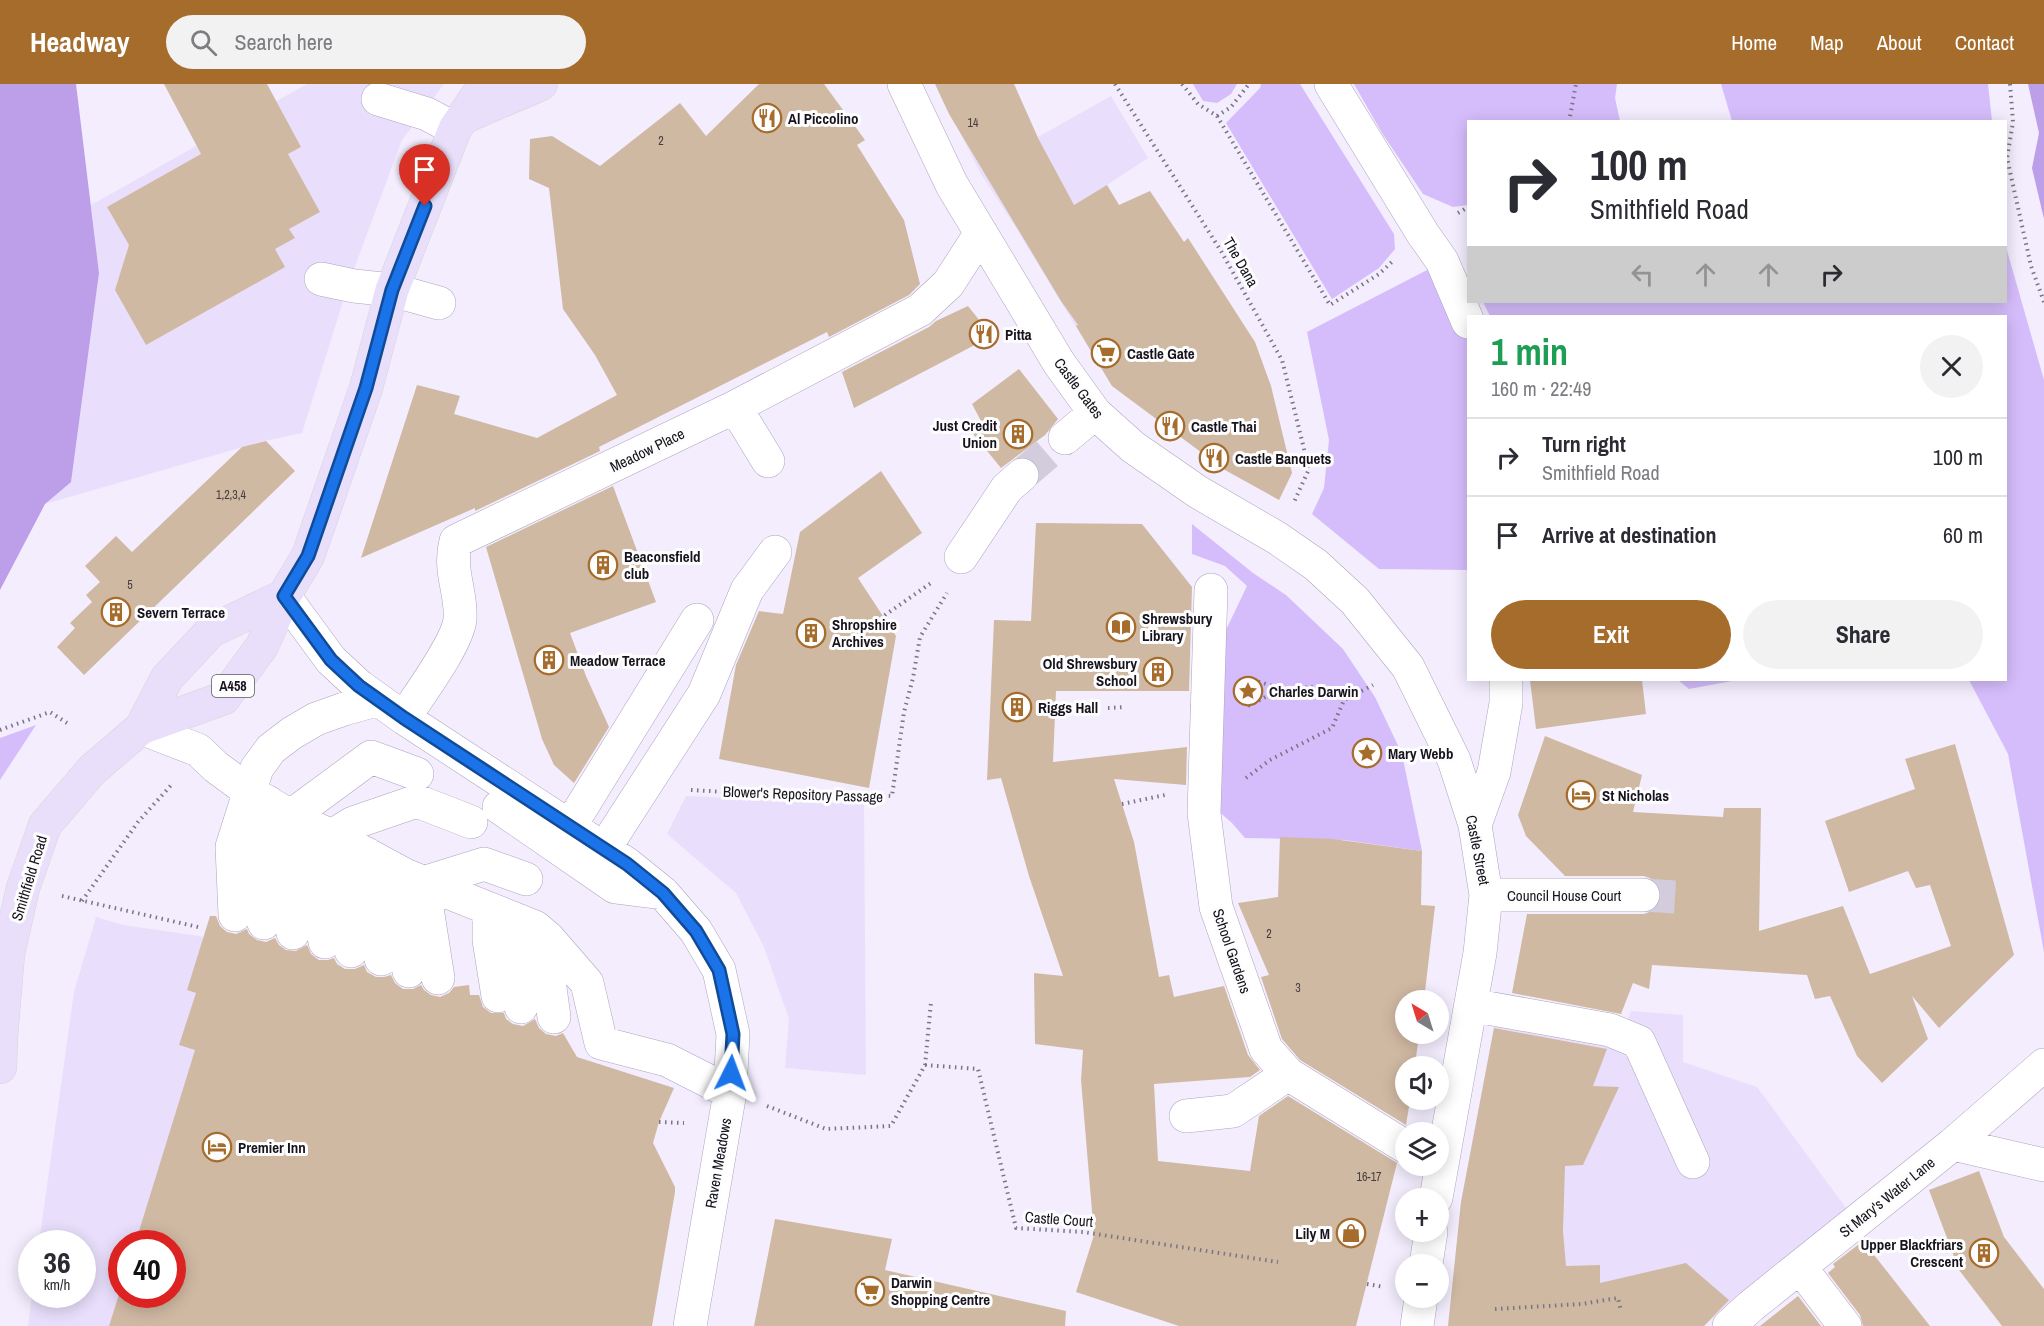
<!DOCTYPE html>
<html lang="en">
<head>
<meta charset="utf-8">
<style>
  :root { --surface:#fff; --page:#f2f2f3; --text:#2b2b33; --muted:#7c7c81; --line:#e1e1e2; --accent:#a56c2b }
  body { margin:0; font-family:"Archivo Narrow",sans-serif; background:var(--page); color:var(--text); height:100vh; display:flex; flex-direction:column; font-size:22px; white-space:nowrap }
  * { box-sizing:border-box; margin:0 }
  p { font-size:20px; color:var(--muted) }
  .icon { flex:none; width:33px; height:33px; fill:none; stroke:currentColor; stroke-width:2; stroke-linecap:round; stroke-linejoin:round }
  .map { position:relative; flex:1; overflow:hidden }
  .side { position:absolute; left:1467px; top:231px; width:540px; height:366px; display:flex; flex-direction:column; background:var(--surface); border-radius:0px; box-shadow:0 3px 15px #0003 }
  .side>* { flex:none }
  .top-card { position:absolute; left:1467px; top:36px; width:540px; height:183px; border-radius:0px; box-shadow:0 3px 15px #0003; background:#fff; color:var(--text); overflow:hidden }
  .needle { width:39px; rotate:322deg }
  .controls { position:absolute; left:1395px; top:906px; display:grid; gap:12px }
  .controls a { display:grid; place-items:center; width:54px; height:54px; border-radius:50%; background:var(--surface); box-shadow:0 3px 15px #0003; font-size:30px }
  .speed { position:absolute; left:18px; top:1146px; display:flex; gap:12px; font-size:30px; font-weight:700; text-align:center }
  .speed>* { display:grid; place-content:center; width:78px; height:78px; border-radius:50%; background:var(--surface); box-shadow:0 3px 15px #0003; line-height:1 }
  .speed small { font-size:15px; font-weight:400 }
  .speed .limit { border:9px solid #d22; background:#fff; color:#111 }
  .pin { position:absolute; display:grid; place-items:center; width:51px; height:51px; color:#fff; margin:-62px -26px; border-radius:50% 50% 50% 0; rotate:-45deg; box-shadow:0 0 6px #0007 }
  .pin .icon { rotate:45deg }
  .me { position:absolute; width:66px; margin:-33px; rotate:3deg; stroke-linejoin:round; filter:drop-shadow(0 0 4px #0008) }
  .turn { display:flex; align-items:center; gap:21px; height:126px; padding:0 24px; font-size:27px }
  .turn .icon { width:78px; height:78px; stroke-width:2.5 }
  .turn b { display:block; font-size:42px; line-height:51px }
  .lanes { display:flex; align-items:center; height:57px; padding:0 24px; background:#0003; justify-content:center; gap:30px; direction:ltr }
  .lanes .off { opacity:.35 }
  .round { display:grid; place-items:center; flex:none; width:63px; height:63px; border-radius:32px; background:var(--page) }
  .overview { display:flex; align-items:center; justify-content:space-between; height:102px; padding:0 24px }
  h1 { font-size:36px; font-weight:700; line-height:45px; color:#1e9e55 }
  .primary-button { display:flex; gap:12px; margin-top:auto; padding:12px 24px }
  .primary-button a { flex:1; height:69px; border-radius:36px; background:var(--accent); color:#fff; font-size:24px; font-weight:700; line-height:69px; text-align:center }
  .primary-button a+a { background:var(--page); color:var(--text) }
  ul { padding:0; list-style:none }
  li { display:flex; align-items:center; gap:18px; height:78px; padding:0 24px; border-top:2px solid var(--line) }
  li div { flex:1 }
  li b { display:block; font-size:22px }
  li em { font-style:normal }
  header { display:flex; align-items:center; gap:36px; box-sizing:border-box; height:84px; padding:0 30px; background:var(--accent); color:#fff }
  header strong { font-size:28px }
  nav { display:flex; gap:33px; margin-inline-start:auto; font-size:21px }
  .search { width:420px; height:54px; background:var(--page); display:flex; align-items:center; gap:15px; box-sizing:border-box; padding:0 21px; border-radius:33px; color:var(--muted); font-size:22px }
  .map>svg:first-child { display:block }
  .built { fill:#e9dffc; fill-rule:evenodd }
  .green { fill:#d5bdfb }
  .water { fill:#bc9ee9 }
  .building { fill:#d0b9a3 }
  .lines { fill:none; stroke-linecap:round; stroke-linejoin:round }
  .minor-tunnel { stroke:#d2ccdc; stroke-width:33; stroke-dasharray:33 16; stroke-linecap:butt }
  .minor-casing { stroke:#ada4bf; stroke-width:34 }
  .major-casing { stroke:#d5d5d6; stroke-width:34 }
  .path { stroke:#7a7582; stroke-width:4; stroke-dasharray:1.5 4.5; stroke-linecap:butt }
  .minor { stroke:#fff; stroke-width:33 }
  .major { stroke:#e9dffa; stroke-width:33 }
  .route-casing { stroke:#114b97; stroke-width:15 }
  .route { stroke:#1a73e8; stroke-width:10 }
  .labels { text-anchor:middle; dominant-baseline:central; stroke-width:6; stroke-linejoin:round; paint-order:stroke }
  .number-label { font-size:12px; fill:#453c3e }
  .shield { fill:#fdfdfd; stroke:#5c5960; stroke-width:1.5 }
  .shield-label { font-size:14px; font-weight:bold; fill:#17131d }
  .poi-label { font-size:15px; font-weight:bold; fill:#17131d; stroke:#fdfdfd; text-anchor:start }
  .street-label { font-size:15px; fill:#17131d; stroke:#fdfdfd }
</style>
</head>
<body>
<header>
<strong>Headway</strong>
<div class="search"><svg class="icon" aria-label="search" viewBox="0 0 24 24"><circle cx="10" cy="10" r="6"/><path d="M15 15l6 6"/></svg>Search here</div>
<nav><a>Home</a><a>Map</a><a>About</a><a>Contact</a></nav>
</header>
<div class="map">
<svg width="2044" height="1242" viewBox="0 0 2044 1242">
  <rect width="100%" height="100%" fill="#f3edfe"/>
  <!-- built -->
  <path class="built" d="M307,0H444L402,56L348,201L302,349L260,358L45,420L71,397L99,189L91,121Z
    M935,0H1014L1038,53L1111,12L1148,74L1107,101L1119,121L1114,136L1238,364L1292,389L1279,416L1225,386L1112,302L1016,144L981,90Z
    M686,712L864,720L866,991L785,984L789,935L764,863L736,809L667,750Z
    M96,833L123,841L199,852L368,908L256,1242H28L32,1211L82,1210V1160L39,1159L74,908ZM122,1160H172V1210H122Z
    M1631,927L1683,931V978L1757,1003L1846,1124L1704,1242H1449L1461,1118L1494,943L1516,934L1620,957Z"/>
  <!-- green -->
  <path class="green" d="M1193,0H1237L1231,10L1217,19L1203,17Z
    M1261,0H1300L1394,150L1395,165L1379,184L1332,215L1226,39L1260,4Z
    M1354,0H1617L1615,14L1620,37L1468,38V121L1453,123L1423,110L1382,49Z
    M1721,0H1988L1992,37H1732Z
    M2006,163L2044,296V868L2008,670L1969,596H2006V232H1490L1483,218H2006Z
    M1431,184L1468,254V486L1379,485L1312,430L1324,404L1329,356L1307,248Z
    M1192,440L1253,489L1286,511L1343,565L1375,613L1402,670L1422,767L1344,756L1245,754L1232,739L1190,702V621L1247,502L1225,482L1192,470Z
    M1678,596H1737L1689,605Z
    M36,641L0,696V654Z"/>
  <!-- water -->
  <path class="water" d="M0,0H76L99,189L71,398L45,420L0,506Z
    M2028,0H2044V135L2032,84L2039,49Z"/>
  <!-- building -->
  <path class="building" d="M164,0H267L301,63L288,70L320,128L289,145L295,154L275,165L285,183L146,261L115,206L129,161L107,123L201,70Z
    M759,0H824L865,56L857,61L904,136L920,200L909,211L829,253L827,248L599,363L600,367L475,427V424L361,474L417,301L460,312L454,330L537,354L617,311L595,271L563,225L549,104L529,95L530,55L552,52L600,82L680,19L706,52Z
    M935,0H1014L1038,54L1074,121L1107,101L1119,121L1150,107L1184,158L1188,154L1255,258L1271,302L1292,389L1279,416L1225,386L1112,302L1076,242L1078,241L1061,217L949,30Z
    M968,222L992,252L854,324L842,288L929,243L936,237Z
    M1019,285L1058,335L1045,351L1001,384L970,346L981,337L972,320Z
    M266,357L295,387L84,591L57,563L75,544L70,539L92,518L86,511L100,498L85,482L116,452L132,468L242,363Z
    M881,387L922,449L858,494L896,552L869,704L719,675L736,581L759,527L783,530L800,448Z
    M613,402L656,518L570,549L586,592L609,643L574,699L554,681L542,655L486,463Z
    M1036,439L1142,440L1192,503L1189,607H1056L1053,678L1187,663L1186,701L1114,695L1134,758L1159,893L1169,891L1174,913L1224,902L1248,971L1260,986L1250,993L1154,1000L1158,1077L1250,1087L1259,1032L1288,1012L1397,1079L1356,1242H1179L1076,1208L1094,1151L1081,996L1083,966L1035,960L1034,889L1063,892L1029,792L1001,694L987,696L994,536L1031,537Z
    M1530,596H1642L1646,630L1536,645Z
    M1545,652L1642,691L1633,728L1723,733L1724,724H1761L1759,847L1843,822L1870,890L1951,862L1930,801L1916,804L1908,787L1849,808L1825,737L1915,705L1905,675L1955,660L2014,871L1939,944L1912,912L1928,955L1882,999L1857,972L1830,912L1815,915L1807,891L1652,881L1649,905L1633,899L1621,930L1512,909L1527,830H1644L1652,827L1659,821L1662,812L1659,801L1652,795L1644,792H1565L1526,752L1518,731Z
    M1280,753L1333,755L1422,767L1421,821L1435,822L1424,916H1406V950H1419L1415,982H1406V1016H1410L1406,1041L1300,976L1282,955L1261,893L1269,891L1238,819L1278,813Z
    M210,832H216L220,842L227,848L236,850L247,845L249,850L257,856L266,858L275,854L279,861L286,866L296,867L307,861L311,870L319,876H328L334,874L337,880L345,885H355L364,881L367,888L376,893H384L391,891L395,899L403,905H413L421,901L424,906L431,911L440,913L449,909L454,903L469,901L470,911H479L483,923L491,929H504L506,935L513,940L523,942L535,935L539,944L546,950L556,952L563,949L577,973L674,1004L659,1038L653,1059L675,1103V1108L652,1242H109L122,1201V1210H172V1160H135L195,966L179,961L196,909L187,906Z
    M1494,944L1607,965L1593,1002L1619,1003L1583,1081L1565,1082L1563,1147L1566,1182L1600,1181V1199L1686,1179L1729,1216L1704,1242H1448L1461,1118Z
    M1979,1087L2004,1153L2044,1205V1242H2002L1959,1186L1929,1106Z
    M775,1135L892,1155L885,1186L1066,1227L1065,1242H754Z
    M1863,1157L1930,1242H1863L1860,1231L1828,1189L1835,1183L1833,1180Z
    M1798,1212L1821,1242H1760Z"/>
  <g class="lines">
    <!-- minor-tunnel -->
    <path class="minor-tunnel" d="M1022,391L1065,354
      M1643,811L1675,813"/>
    <!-- minor casing -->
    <g class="minor-casing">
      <path id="minor" d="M904,0L952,101L1059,279L1095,329L1133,363L1198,408L1277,454L1316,481L1355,517L1408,583L1454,676L1475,741L1486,811L1480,869L1436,1114
        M1331,0L1423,150L1442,177L1468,238
        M378,15L427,30L455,45
        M321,195L354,202L392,206L439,219
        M735,323L768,377
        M1065,354L1095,329
        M961,473L1007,404L1022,391
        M1211,506L1204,729L1216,823L1266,965L1288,990L1406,1063
        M284,512L331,576L359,602L404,634L627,780L663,809L696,847L719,886L733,950L730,1008L690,1242
        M404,634C418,612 458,559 460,535C462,508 448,487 456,457L735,323L920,226L948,200L981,149
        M141,644L198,666L216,683L250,708L297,736L346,759L405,791L535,843L548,854L587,899L601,959L667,976L730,1008
        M499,723L615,803L663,809
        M308,741L310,771L325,858
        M1475,741L1494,688L1506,619V596
        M570,742L697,536
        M604,765L704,610L747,506L775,468
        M367,770L366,803L381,875
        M396,787L395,803L409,887
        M1486,811H1643
        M489,825V856L498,912
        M235,831L232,763L257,684L271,665L292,649L316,635L344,625L376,616
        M515,835V871L521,923
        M264,839L258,773L268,718
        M293,849L285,789L291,732L371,673L417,690
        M548,854L547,882L554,933
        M351,867L338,799L332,752L353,739L417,717L471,738
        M438,894L423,799L484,780L526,795
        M1471,921L1610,946L1639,958L1693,1078
        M1186,1032L1233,1027L1288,990
        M1953,1060L2044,1081
        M1426,1180L1431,1148
        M1800,1183L1845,1242
        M1417,1242L1421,1214
        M1729,1242L1751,1222L1953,1060L2044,981"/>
    </g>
    <!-- major casing -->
    <g class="major-casing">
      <path id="major" d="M464,33L541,0
        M141,644L167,594L211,547L284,512
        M0,983L1,953L8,870L23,804L45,741L92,686L141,644L224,614L262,562L284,512L308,472L366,304L392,206L455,45L485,0"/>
    </g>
    <!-- path -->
    <path class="path" d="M1115,0L1221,167L1282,276L1309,385L1294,418
      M1182,0L1198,20L1217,32L1330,221L1379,190L1394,176
      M2010,0L2013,38L2007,74L2031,182L2044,218
      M1217,32L1231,23L1249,0
      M1569,38L1576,0
      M1458,129L1468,123
      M865,545L931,499
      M1247,594L1282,605L1314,603L1344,616
      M1248,622L1281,605
      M1108,624L1125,623
      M0,646L50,628L67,639
      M1246,694L1270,676L1332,644L1344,616L1373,601
      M691,706L813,713L876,711L892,712L904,628L913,594L920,553L947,509
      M1122,720L1165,711
      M62,812L198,843
      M82,817L138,738L173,699
      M925,981L978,985L1016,1144L1083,1148L1278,1178
      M767,1022L826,1045L891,1042L925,981L931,918
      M659,1038L684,1039
      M1367,1200L1384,1203
      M1495,1225L1582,1220L1618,1214L1621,1227"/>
    <!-- minor -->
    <use href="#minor" class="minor"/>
    <!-- major -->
    <use href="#major" class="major"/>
  </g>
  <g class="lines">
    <!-- route casing -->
    <g class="route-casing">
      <path id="route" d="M425,122L392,206L366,304L308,472L284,512L331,576L359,602L404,634L627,780L663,809L696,847L719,886L733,950L731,989"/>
    </g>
    <!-- route -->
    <use href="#route" class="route"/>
  </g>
  <!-- icons -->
  <defs>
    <g id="restaurant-ring" transform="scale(1.5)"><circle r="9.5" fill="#fdfdfd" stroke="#a56c2b" stroke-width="1.5"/><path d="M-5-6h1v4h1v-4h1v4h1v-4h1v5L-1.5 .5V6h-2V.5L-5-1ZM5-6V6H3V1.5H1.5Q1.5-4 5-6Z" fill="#a56c2b"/></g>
    <g id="supermarket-ring" transform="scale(1.5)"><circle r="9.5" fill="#fdfdfd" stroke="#a56c2b" stroke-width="1.5"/><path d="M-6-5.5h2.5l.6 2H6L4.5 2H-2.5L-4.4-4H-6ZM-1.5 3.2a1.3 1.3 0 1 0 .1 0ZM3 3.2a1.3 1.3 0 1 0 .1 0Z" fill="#a56c2b"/></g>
    <g id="building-ring" transform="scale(1.5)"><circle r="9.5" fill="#fdfdfd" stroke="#a56c2b" stroke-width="1.5"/><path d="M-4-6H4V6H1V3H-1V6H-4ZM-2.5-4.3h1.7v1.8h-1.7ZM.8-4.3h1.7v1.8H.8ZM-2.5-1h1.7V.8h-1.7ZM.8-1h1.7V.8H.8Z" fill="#a56c2b"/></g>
    <g id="library-ring" transform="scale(1.5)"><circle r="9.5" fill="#fdfdfd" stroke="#a56c2b" stroke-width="1.5"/><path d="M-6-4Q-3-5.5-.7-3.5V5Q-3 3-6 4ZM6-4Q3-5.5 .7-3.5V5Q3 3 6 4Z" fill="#a56c2b"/></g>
    <g id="sight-ring" transform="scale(1.5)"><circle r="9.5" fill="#fdfdfd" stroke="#a56c2b" stroke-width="1.5"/><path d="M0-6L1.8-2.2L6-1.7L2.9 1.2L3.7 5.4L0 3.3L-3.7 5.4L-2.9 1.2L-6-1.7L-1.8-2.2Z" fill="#a56c2b"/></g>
    <g id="hotel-ring" transform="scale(1.5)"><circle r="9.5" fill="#fdfdfd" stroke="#a56c2b" stroke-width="1.5"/><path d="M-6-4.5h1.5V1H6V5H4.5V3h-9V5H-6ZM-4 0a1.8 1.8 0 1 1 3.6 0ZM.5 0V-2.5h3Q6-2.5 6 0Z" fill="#a56c2b"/></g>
    <g id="shop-ring" transform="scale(1.5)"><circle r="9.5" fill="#fdfdfd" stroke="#a56c2b" stroke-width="1.5"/><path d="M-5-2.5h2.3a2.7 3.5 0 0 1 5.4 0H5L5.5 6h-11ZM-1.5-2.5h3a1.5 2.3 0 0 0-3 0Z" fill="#a56c2b"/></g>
  </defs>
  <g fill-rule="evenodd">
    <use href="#restaurant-ring" x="767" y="34"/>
    <use href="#restaurant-ring" x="984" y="250"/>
    <use href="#supermarket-ring" x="1106" y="269"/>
    <use href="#restaurant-ring" x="1170" y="342"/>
    <use href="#building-ring" x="1018" y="350"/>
    <use href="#restaurant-ring" x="1214" y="374"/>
    <use href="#building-ring" x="603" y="481"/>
    <use href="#building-ring" x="116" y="528"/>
    <use href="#library-ring" x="1121" y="543"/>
    <use href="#building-ring" x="811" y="549"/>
    <use href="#building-ring" x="549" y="576"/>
    <use href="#building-ring" x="1158" y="588"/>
    <use href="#sight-ring" x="1248" y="607"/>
    <use href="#building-ring" x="1017" y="623"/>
    <use href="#sight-ring" x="1367" y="669"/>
    <use href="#hotel-ring" x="1581" y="711"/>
    <use href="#hotel-ring" x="217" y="1063"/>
    <use href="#shop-ring" x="1351" y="1149"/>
    <use href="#building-ring" x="1984" y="1169"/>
    <use href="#supermarket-ring" x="870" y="1207"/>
  </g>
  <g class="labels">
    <!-- number labels -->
    <g class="number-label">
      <text x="973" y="39">14</text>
      <text x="661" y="57">2</text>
      <text x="231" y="411">1,2,3,4</text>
      <text x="130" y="501">5</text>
      <text x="1269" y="850">2</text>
      <text x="1298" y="904">3</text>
      <text x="1369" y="1093">16-17</text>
    </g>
    <!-- shield labels -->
    <rect class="shield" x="212" y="591" width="42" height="22" rx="4.5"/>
    <g class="shield-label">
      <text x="233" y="602">A458</text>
    </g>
    <!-- poi labels -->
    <g class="poi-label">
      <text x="788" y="34">Al Piccolino</text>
      <text x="1005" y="250">Pitta</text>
      <text x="1127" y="269">Castle Gate</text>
      <text x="997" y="341" text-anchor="end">Just Credit<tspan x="997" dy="17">Union</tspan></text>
      <text x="1191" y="342">Castle Thai</text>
      <text x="1235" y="374">Castle Banquets</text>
      <text x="624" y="472">Beaconsfield<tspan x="624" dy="17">club</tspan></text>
      <text x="137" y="528">Severn Terrace</text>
      <text x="1142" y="534">Shrewsbury<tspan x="1142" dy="17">Library</tspan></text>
      <text x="832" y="540">Shropshire<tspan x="832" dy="17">Archives</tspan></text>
      <text x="570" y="576">Meadow Terrace</text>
      <text x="1137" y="579" text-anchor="end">Old Shrewsbury<tspan x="1137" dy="17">School</tspan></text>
      <text x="1269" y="607">Charles Darwin</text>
      <text x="1038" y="623">Riggs Hall</text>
      <text x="1388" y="669">Mary Webb</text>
      <text x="1602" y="711">St Nicholas</text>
      <text x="238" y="1063">Premier Inn</text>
      <text x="1330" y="1149" text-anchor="end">Lily M</text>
      <text x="1963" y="1160" text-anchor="end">Upper Blackfriars<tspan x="1963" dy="17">Crescent</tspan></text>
      <text x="891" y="1198">Darwin<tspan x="891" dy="17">Shopping Centre</tspan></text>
    </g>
    <!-- street labels -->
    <g class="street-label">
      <text transform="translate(1241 178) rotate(60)">The Dana</text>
      <text transform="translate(1079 304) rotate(53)">Castle Gates</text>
      <text transform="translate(647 366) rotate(-26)">Meadow Place</text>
      <text transform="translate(803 710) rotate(2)">Blower's Repository Passage</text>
      <text transform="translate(1478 766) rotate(79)">Castle Street</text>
      <text transform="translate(29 794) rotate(-73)">Smithfield Road</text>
      <text x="1564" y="811">Council House Court</text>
      <text transform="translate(1232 867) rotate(71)">School Gardens</text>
      <text transform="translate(718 1079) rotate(-80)">Raven Meadows</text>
      <text transform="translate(1887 1113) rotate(-39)">St Mary's Water Lane</text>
      <text transform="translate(1059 1135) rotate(4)">Castle Court</text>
    </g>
  </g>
</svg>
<div class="controls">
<a><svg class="needle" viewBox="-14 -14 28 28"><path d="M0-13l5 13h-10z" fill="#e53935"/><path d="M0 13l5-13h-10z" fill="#7c7c81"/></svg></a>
<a><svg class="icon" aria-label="sound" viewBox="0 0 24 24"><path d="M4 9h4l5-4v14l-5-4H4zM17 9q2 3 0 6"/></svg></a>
<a><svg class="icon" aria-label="layers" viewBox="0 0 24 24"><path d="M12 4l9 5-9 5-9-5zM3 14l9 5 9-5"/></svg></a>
<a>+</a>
<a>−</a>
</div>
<div class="speed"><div>36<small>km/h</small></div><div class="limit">40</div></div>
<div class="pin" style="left:425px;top:122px;background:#d93025"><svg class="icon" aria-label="arrive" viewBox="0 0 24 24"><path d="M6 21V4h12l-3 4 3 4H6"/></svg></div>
<svg class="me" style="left:731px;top:989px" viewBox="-20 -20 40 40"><path d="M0-17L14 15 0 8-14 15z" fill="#1a73e8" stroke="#fff" stroke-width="4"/></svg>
<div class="top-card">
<div class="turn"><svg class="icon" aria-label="right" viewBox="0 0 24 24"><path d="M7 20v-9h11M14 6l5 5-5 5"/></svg><div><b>100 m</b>Smithfield Road</div></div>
<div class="lanes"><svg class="icon off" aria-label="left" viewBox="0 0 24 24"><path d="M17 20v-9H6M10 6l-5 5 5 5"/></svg><svg class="icon off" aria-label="ahead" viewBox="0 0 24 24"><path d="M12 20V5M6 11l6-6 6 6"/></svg><svg class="icon off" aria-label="ahead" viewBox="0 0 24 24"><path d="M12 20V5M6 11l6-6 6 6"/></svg><svg class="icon" aria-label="right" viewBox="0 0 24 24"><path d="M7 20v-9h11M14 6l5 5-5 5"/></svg></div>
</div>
<section class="side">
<div class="overview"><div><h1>1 min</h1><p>160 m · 22:49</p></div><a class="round"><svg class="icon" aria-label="close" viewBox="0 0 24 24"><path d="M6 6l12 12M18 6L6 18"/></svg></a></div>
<ul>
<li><svg class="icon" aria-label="right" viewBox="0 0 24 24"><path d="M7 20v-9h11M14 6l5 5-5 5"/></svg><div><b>Turn right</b><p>Smithfield Road</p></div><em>100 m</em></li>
<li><svg class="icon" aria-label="arrive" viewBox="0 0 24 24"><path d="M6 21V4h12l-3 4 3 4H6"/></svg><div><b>Arrive at destination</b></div><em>60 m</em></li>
</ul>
<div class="primary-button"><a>Exit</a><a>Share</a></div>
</section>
</div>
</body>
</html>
